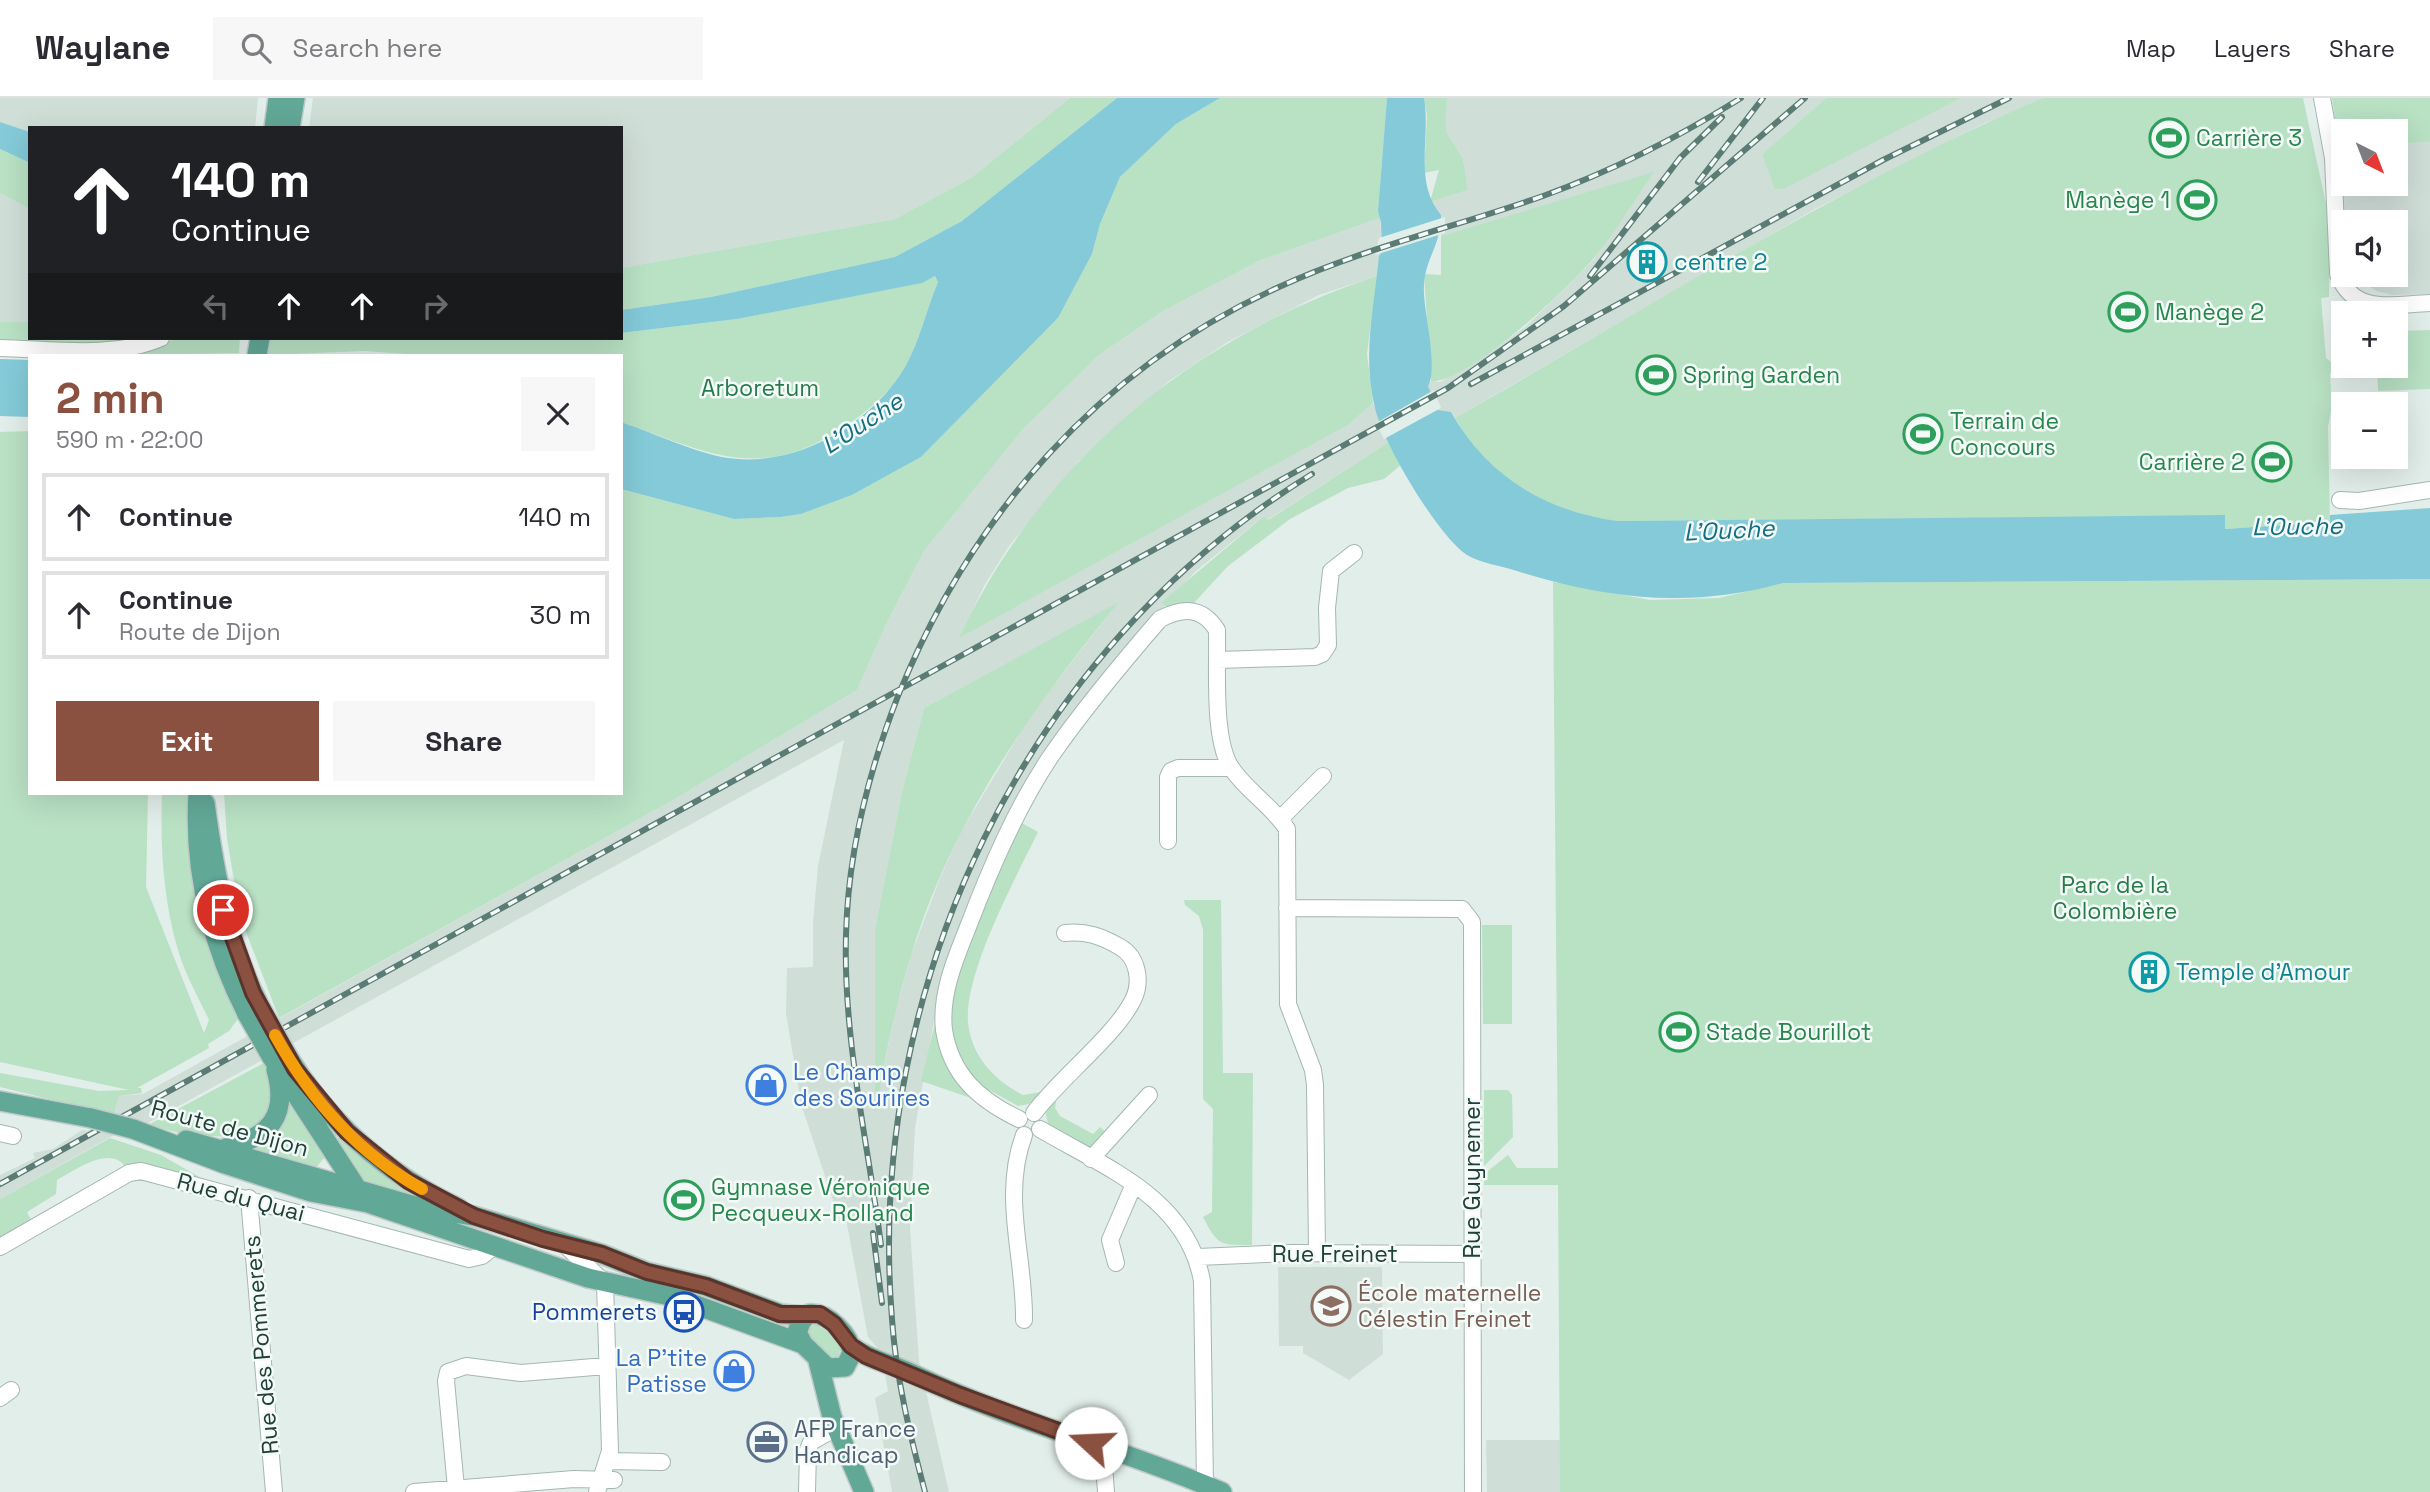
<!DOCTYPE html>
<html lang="en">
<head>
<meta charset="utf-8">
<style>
  :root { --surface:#fff; --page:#f7f7f7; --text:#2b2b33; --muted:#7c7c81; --line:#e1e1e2; --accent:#8a5040 }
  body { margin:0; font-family:"Space Grotesk",sans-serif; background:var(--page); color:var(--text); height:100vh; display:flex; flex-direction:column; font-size:26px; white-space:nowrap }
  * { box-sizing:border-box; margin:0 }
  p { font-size:23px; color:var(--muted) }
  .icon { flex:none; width:38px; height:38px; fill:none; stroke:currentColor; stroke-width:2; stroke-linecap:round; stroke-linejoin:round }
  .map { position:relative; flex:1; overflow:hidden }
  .details { position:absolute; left:28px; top:256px; width:595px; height:441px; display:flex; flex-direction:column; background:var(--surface); border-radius:0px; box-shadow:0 7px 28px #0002 }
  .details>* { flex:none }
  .top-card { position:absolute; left:28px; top:28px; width:595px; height:214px; border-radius:0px; box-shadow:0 7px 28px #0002; background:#202124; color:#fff; overflow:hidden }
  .needle { width:46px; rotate:138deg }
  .controls { position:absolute; left:2331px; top:21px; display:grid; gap:14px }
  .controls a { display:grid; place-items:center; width:77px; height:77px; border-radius:0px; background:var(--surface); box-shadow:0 7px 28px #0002; font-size:35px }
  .pin { position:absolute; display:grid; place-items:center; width:60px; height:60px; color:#fff; margin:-30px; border:4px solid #fff; border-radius:50%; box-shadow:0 2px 7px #0007 }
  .me { position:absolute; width:77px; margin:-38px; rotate:290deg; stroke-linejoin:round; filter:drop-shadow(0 0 5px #0008) }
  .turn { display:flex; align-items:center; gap:24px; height:147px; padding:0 28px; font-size:32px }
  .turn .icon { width:91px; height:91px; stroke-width:2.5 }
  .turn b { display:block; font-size:49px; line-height:60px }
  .lanes { display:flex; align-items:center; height:66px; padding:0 28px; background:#0003; justify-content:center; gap:35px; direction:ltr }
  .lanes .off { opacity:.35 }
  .round { display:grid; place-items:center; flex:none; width:74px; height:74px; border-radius:0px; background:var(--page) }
  .head { display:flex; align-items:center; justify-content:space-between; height:119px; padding:0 28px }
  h1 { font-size:42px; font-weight:700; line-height:52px; color:var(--accent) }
  .action { display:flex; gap:14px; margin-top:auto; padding:14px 28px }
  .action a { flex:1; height:80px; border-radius:0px; background:var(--accent); color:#fff; font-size:28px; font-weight:700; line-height:80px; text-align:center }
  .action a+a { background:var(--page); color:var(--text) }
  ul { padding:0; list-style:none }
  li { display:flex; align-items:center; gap:21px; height:88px; margin:0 14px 10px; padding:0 14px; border:4px solid var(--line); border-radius:0px }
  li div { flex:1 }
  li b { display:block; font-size:26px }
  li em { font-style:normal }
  header { display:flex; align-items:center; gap:42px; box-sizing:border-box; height:98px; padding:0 35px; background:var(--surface); border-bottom:2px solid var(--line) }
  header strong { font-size:33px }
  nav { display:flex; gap:38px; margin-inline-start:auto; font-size:24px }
  .search { width:490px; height:63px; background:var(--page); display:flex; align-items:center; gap:18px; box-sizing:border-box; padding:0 24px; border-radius:0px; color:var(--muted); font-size:26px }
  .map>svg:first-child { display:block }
  .built { fill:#d0ded8; fill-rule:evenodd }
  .green { fill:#b9e1c4 }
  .water { fill:#84cad8 }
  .pier { fill:#e2eee9 }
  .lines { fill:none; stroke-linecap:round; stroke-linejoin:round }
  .minor-casing { stroke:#a4b7b1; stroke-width:18 }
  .major-casing { stroke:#c1cac8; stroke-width:22 }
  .minor { stroke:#fff; stroke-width:16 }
  .major { stroke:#62a897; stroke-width:19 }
  .rail-casing { stroke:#5a7c74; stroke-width:6 }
  .rail { stroke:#f3faf7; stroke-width:3.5; stroke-dasharray:10; stroke-linecap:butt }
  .major-bridge-casing { stroke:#c1cac8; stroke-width:22; stroke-linecap:butt }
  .major-bridge { stroke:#62a897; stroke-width:19 }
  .route-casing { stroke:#5a342a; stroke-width:18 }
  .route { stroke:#8a5040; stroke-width:12 }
  .slow { stroke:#f59e0b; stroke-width:12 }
  .labels { text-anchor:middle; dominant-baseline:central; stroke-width:5; stroke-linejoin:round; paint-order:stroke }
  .leisure-label { font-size:23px; fill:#27864d; stroke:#f3faf7; text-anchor:start }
  .culture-label { font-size:23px; fill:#0d838f; stroke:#f3faf7; text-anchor:start }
  .park-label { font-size:23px; fill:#267c49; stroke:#f3faf7 }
  .shop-label { font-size:23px; fill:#366cbe; stroke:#f3faf7; text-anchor:start }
  .street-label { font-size:23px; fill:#204139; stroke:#f3faf7 }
  .education-label { font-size:23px; fill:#785e54; stroke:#f3faf7; text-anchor:start }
  .transit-label { font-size:23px; fill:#164399; stroke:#f3faf7; text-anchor:end }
  .service-label { font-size:23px; fill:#4e5e75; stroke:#f3faf7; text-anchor:start }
  .water-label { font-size:24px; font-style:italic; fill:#136e83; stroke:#f3faf7 }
</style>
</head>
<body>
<header>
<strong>Waylane</strong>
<div class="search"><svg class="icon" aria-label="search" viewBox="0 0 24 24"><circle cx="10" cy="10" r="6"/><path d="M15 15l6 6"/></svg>Search here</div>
<nav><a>Map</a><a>Layers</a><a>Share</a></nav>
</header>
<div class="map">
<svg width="2430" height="1394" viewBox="0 0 2430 1394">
  <rect width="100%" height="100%" fill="#e2eee9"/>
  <!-- built -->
  <path class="built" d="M0,0H258L255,30H30V34L0,24Z
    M313,0H1070L971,80L895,121L621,170V30H309Z
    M1447,0H1826L1762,56L1776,92L1961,0H2043L1981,27L1815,111L1455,320L1451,314L1438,313L1427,286L1431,283L1440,284L1474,265L1525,229L1569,187L1593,162L1653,75L1441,138V117L1430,104L1468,92L1463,61L1446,33Z
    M2430,44V196L2392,197L2376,193L2352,177H2396V124H2343L2339,49H2343V86H2396V46Z
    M0,95L30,111V230L0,232Z
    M1380,120L1382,154L1377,178L1319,197L1226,245L1169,283L1079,363L1009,448L984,488L960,539L1348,327L1373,305L1389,344L1267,422L1264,418L1196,473L1121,556L1050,652L934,923L915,1030L910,1130L919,1263L949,1394H892L875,1300L888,1293L881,1254L868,1239L844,1110L835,1108L801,1006L786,915L787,870L813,869V824L818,768L844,642L146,1026L137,1024L0,1101V1077L35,1060L33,1055L53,1051L82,1032L87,1033L114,1018L119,998L143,996L668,705L857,592L888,522L924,453L1023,331L1099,257L1163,213L1261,162ZM1117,506L1032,615L961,734L940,780L911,857L896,911L875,1011V831L902,694L924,610Z
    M1278,1169H1382L1383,1256L1349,1282L1303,1255V1248H1279Z
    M1486,1342H1560V1394H1487Z"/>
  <!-- green -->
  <path class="green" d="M1070,0H1117L962,123L895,159L711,199L621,212V170L895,121L971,80Z
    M1220,0H1387L1378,113L1380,120L1261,162L1163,213L1099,257L1023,331L924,453L888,522L857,592L668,705L279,920L240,818L227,741L224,695H621V391L734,421L781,419L801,416L852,397L921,359L1058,220L1092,156L1100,126L1120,79L1176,26Z
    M1424,0H1447L1446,33L1463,61L1468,92L1430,104L1439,72L1424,75L1427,18Z
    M1826,0H1961L1785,90L1775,92L1762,56Z
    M2043,0H2303L2330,124L2329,199L2321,200L2326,260L2335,267L2330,276L2332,308L2328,329L2330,424L2225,431V418L1616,423C1549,414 1489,381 1455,320C1649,210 1837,88 2043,0Z
    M2332,0H2430V44L2396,46V33H2343V49H2339Z
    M0,51L30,65V111L0,95Z
    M1654,74C1634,103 1615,135 1592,162C1569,190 1464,288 1431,283L1424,176L1441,177V138Z
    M935,178L938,184C926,212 920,243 905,269C891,294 868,313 844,329C759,386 708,354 621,324V257H421L364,253L265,257L268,240H621V235L737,221L921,185Z
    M1377,178L1367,256L1373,305L1348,327L959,540C1042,363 1192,239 1377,178Z
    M0,224H30V240H144L109,248L0,247Z
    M2430,232V291L2378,293L2377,268H2396V233Z
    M179,240H240L239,255L133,257L134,254Z
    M30,333V695H148L146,789L204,935L209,922C198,899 185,876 178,852C163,801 160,747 162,695H188L190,754L240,918L229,933L208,946L209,950L137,990H141L142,995L119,998L114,1017L0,989V975L99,993L129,992L0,964V334Z
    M1389,344L1402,366L1384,381L1348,390L1290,421L1228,468L1192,507L1167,510L1162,504L1264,418L1268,422Z
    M2430,481V1394H1560L1558,1087H1484V1076L1508,1057L1517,1070H1558L1553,484L1650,502L1719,500L1783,485Z
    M1119,504C1039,601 967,702 923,821C900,885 886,951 875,1018V831L902,694L924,610Z
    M1011,719L1038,734C1016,779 964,875 968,924C971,958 994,982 1023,997L1041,994L1029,1006L1018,1008L982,988L974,1001L921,983L949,868Z
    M1184,802H1221L1223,975H1253L1252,1147C1220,1147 1218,1148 1203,1119L1212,1114L1213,1011L1203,1001V832L1199,818L1185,807Z
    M1482,827H1512V926H1483Z
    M264,965L275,996L264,1027L231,1039L188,1037L148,1027Z
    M284,992L326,1058L313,1073L247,1051Z
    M1484,992H1508L1512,997L1513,1039L1484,1068Z
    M1057,998L1055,1010L1060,1018L1093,1036L1100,1029L1107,1035L1089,1051L1049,1029L1045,1013Z
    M338,1034L433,1106L361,1087L338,1051Z
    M110,1040L161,1057L208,1084L127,1071C112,1045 75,1072 57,1082L56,1096L27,1114L33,1126L0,1144V1101Z
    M816,1226L835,1240L841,1249L838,1259C823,1260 811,1244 807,1231Z"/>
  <!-- water -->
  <path class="water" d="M1117,0H1220L1176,26L1120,79L1100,126L1092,156L1058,220L921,359L852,397L801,416L781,419L734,421L621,391V324C654,335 695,355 728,360C795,370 871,327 905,269C920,243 926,212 938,184L935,178L922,185L737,221L621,235V212L711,199L895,159L962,123Z
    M1387,0H1424C1431,40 1413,84 1441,117C1441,151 1422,162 1424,196C1425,219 1438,270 1428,288L1438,312L1451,314C1487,378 1545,413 1617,423L2225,417V431L2330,424V417L2430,410V481L1783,485C1691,511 1607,501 1517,473C1502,468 1480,465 1467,457C1437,437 1383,345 1375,310C1362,258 1374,210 1379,158L1382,154L1381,125L1378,113Z
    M0,24L30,34V65L0,51Z
    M0,261L30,262V319L0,318Z"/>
  <!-- pier -->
  <path class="pier" d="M1445,119V135L1375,157L1379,140Z
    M1434,292L1441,310L1384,341L1376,325Z"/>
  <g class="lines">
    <!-- minor casing -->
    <g class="minor-casing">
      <path id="minor" d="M2322,0L2333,60L2338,176C2354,218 2393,206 2430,205
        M0,250C51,251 113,261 161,240
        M2340,402L2359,403L2430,392
        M1218,562L1315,559L1322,556L1328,547L1327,510L1331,473L1354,455
        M1280,721L1323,678
        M1168,743V679L1171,673L1178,670H1231
        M1287,810L1462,811L1472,824L1473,1394
        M1034,1015C1060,980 1115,938 1133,902C1142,884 1138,859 1120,849C1101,838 1087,833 1065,835
        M1019,1021C979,1002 951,977 944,932C940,897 955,861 968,829C990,771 1016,710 1051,658C1084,610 1122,565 1160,521C1184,509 1202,509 1217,532C1218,568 1212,643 1232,671C1248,694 1272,708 1287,731L1288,906L1313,972L1315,987L1317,1155
        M1040,1031C1106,1070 1187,1100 1202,1183L1205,1387
        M0,1035L13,1038
        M1091,1061L1149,997
        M249,1100L274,1394
        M566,1148L605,1185
        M0,1149L129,1075L141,1073L469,1161L482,1158L493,1149
        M1198,1159L1291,1155L1471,1156
        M1116,1165L1110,1142L1134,1086
        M1024,1222C1025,1159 1001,1099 1024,1037
        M0,1300L11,1292
        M607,1363L662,1364
        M456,1390L446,1283L448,1274L466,1268L521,1275L606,1268
        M414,1394L574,1381L614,1382
        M597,1394L610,1353L605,1185
        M807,1394L808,1352L811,1344L836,1330
        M1106,1394L1104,1367L1109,1351"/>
    </g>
    <!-- major casing -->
    <g class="major-casing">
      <path id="major" d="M274,30L278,0
        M290,30L295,0
        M257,257L260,240
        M198,695C193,772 212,847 247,916
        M205,705C215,777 227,844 260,909
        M284,952C325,1022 385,1075 458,1110
        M271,958L360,1095
        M0,1003L91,1020
        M133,1031L225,1066L311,1094L368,1105L588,1180L674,1199L803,1246
        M186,1042L418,1109L474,1118L602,1156L647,1174L706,1188L781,1216L805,1218
        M226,1050C269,1039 289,1019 276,972
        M809,1216C828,1214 850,1237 852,1255L845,1269L828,1270L803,1246L797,1234L802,1222Z
        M851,1248C871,1263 893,1266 915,1277C1014,1324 1121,1350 1222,1394
        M818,1263L832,1319L864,1394"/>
    </g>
    <!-- minor -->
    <use href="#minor" class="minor"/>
    <!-- major -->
    <use href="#major" class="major"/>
    <!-- rail casing -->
    <g class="rail-casing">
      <path id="rail" d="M1698,84L1763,0
        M1590,178L1680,60L1722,19
        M1471,286L1883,62L2009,0
        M0,1086L1448,290L1564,208L1805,0
        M873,1135L882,1205
        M881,1147C868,1045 843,941 846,837C848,754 868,675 898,598C971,417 1100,270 1279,189C1364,150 1455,129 1543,98C1612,73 1679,39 1741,0
        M925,1394C910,1337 896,1280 892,1221C865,889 1025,552 1312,376"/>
    </g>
    <!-- rail -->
    <use href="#rail" class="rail"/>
    <!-- major-bridge casing -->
    <g class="major-bridge-casing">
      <path id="major-bridge" d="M260,909L284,952
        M247,916L271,958
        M91,1020L133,1031"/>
    </g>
    <!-- major-bridge -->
    <use href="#major-bridge" class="major-bridge"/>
  </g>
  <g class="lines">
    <!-- route casing -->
    <g class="route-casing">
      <path id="route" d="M223,812L253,895L295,971L347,1034L408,1083L474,1118L543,1141L602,1156L647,1174L706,1188L780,1216H820L834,1226L851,1248L866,1258L960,1297L1091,1345"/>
    </g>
    <!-- route -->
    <use href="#route" class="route"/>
    <!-- slow -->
    <path class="slow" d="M275,937C310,1000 359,1056 422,1091"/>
  </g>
  <!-- icons -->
  <defs>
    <g id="stadium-ring" transform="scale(2.0125)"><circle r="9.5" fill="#f3faf7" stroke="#2e9e5b" stroke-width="1.5"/><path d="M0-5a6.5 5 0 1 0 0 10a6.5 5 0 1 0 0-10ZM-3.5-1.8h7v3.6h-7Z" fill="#2e9e5b"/></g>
    <g id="building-ring" transform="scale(2.0125)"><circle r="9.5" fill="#f3faf7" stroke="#0f9aa8" stroke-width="1.5"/><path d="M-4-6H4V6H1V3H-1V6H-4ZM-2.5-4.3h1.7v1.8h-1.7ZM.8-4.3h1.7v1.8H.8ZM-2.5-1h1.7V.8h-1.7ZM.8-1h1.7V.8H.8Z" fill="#0f9aa8"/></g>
    <g id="shop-ring" transform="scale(2.0125)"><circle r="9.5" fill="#f3faf7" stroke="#3f7fe0" stroke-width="1.5"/><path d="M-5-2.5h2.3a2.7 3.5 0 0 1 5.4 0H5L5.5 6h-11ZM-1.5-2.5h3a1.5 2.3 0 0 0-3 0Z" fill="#3f7fe0"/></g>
    <g id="school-ring" transform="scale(2.0125)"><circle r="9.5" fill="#f3faf7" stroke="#8d6e63" stroke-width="1.5"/><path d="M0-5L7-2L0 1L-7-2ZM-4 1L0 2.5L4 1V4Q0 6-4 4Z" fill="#8d6e63"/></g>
    <g id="bus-ring" transform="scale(2.0125)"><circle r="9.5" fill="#f3faf7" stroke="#1a4fb4" stroke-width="1.5"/><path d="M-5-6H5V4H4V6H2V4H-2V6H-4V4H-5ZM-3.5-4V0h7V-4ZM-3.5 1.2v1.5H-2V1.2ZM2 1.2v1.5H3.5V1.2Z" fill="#1a4fb4"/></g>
    <g id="office-ring" transform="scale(2.0125)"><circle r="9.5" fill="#f3faf7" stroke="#5c6f8a" stroke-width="1.5"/><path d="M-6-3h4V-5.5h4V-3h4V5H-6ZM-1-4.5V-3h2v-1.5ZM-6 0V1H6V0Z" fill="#5c6f8a"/></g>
  </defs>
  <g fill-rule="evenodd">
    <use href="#stadium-ring" x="2169" y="40"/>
    <use href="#stadium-ring" x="2197" y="102"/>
    <use href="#building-ring" x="1647" y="164"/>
    <use href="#stadium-ring" x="2128" y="214"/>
    <use href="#stadium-ring" x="1656" y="277"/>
    <use href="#stadium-ring" x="1923" y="336"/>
    <use href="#stadium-ring" x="2272" y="364"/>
    <use href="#building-ring" x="2149" y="874"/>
    <use href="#stadium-ring" x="1679" y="934"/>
    <use href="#shop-ring" x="766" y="987"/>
    <use href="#stadium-ring" x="684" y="1102"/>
    <use href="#school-ring" x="1331" y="1208"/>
    <use href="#bus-ring" x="684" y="1214"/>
    <use href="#shop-ring" x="734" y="1273"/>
    <use href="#office-ring" x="767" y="1344"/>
  </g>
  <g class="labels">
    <!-- leisure labels -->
    <g class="leisure-label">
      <text x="2196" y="40">Carrière 3</text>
      <text x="2170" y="102" text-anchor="end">Manège 1</text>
      <text x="2155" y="214">Manège 2</text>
      <text x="1683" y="277">Spring Garden</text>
      <text x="1950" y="323">Terrain de<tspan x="1950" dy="26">Concours</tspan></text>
      <text x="2245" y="364" text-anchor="end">Carrière 2</text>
      <text x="1706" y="934">Stade Bourillot</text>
      <text x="711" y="1089">Gymnase Véronique<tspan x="711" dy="26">Pecqueux-Rolland</tspan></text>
    </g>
    <!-- culture labels -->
    <g class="culture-label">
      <text x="1674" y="164">centre 2</text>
      <text x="2176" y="874">Temple d'Amour</text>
    </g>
    <!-- park labels -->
    <g class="park-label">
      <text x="760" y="290">Arboretum</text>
      <text x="2115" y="787">Parc de la<tspan x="2115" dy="26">Colombière</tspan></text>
    </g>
    <!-- shop labels -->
    <g class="shop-label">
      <text x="793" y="974">Le Champ<tspan x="793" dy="26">des Sourires</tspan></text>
      <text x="707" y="1260" text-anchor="end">La P'tite<tspan x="707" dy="26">Patisse</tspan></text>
    </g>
    <!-- street labels -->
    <g class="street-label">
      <text transform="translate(230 1030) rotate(15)">Route de Dijon</text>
      <text transform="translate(1472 1080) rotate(-90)">Rue Guynemer</text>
      <text transform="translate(241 1099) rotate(15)">Rue du Quai</text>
      <text x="1335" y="1156">Rue Freinet</text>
      <text transform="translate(261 1247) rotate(-95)">Rue des Pommerets</text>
    </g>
    <!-- education labels -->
    <g class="education-label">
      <text x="1358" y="1195">École maternelle<tspan x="1358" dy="26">Célestin Freinet</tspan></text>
    </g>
    <!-- transit labels -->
    <g class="transit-label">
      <text x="657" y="1214">Pommerets</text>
    </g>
    <!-- service labels -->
    <g class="service-label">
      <text x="794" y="1331">AFP France<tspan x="794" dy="26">Handicap</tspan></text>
    </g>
    <!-- water labels -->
    <g class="water-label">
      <text transform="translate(862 325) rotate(-33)">L'Ouche</text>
      <text transform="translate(2297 428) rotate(-1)">L'Ouche</text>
      <text transform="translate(1729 432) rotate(-3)">L'Ouche</text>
    </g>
  </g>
</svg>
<div class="controls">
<a><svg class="needle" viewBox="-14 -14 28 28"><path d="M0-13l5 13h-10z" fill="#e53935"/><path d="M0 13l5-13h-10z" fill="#7c7c81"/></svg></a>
<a><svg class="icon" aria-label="sound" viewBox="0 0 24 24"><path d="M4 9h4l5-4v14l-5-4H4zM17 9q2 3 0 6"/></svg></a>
<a>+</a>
<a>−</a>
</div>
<div class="pin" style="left:223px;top:812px;background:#d93025"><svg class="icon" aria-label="arrive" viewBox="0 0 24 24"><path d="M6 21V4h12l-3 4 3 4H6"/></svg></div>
<svg class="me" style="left:1091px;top:1345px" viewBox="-20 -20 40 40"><circle r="19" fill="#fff"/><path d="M0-13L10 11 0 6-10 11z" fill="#8a5040"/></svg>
<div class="top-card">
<div class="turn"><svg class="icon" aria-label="ahead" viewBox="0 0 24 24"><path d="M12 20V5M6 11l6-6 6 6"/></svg><div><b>140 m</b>Continue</div></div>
<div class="lanes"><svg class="icon off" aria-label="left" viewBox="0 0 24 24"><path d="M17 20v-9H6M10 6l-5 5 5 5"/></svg><svg class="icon" aria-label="ahead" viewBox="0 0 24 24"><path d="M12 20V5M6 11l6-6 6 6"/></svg><svg class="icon" aria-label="ahead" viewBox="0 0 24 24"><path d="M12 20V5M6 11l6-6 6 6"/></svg><svg class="icon off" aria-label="right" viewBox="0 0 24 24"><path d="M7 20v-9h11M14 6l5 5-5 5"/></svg></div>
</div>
<section class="details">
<div class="head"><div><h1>2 min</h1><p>590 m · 22:00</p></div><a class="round"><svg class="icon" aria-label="close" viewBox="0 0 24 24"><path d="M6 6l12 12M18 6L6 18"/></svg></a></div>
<ul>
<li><svg class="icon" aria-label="ahead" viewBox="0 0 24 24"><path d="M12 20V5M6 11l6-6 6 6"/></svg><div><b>Continue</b></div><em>140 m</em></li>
<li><svg class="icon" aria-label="ahead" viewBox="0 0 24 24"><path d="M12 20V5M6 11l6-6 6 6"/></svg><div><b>Continue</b><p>Route de Dijon</p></div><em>30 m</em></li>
</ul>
<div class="action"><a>Exit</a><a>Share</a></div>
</section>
</div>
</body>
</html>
